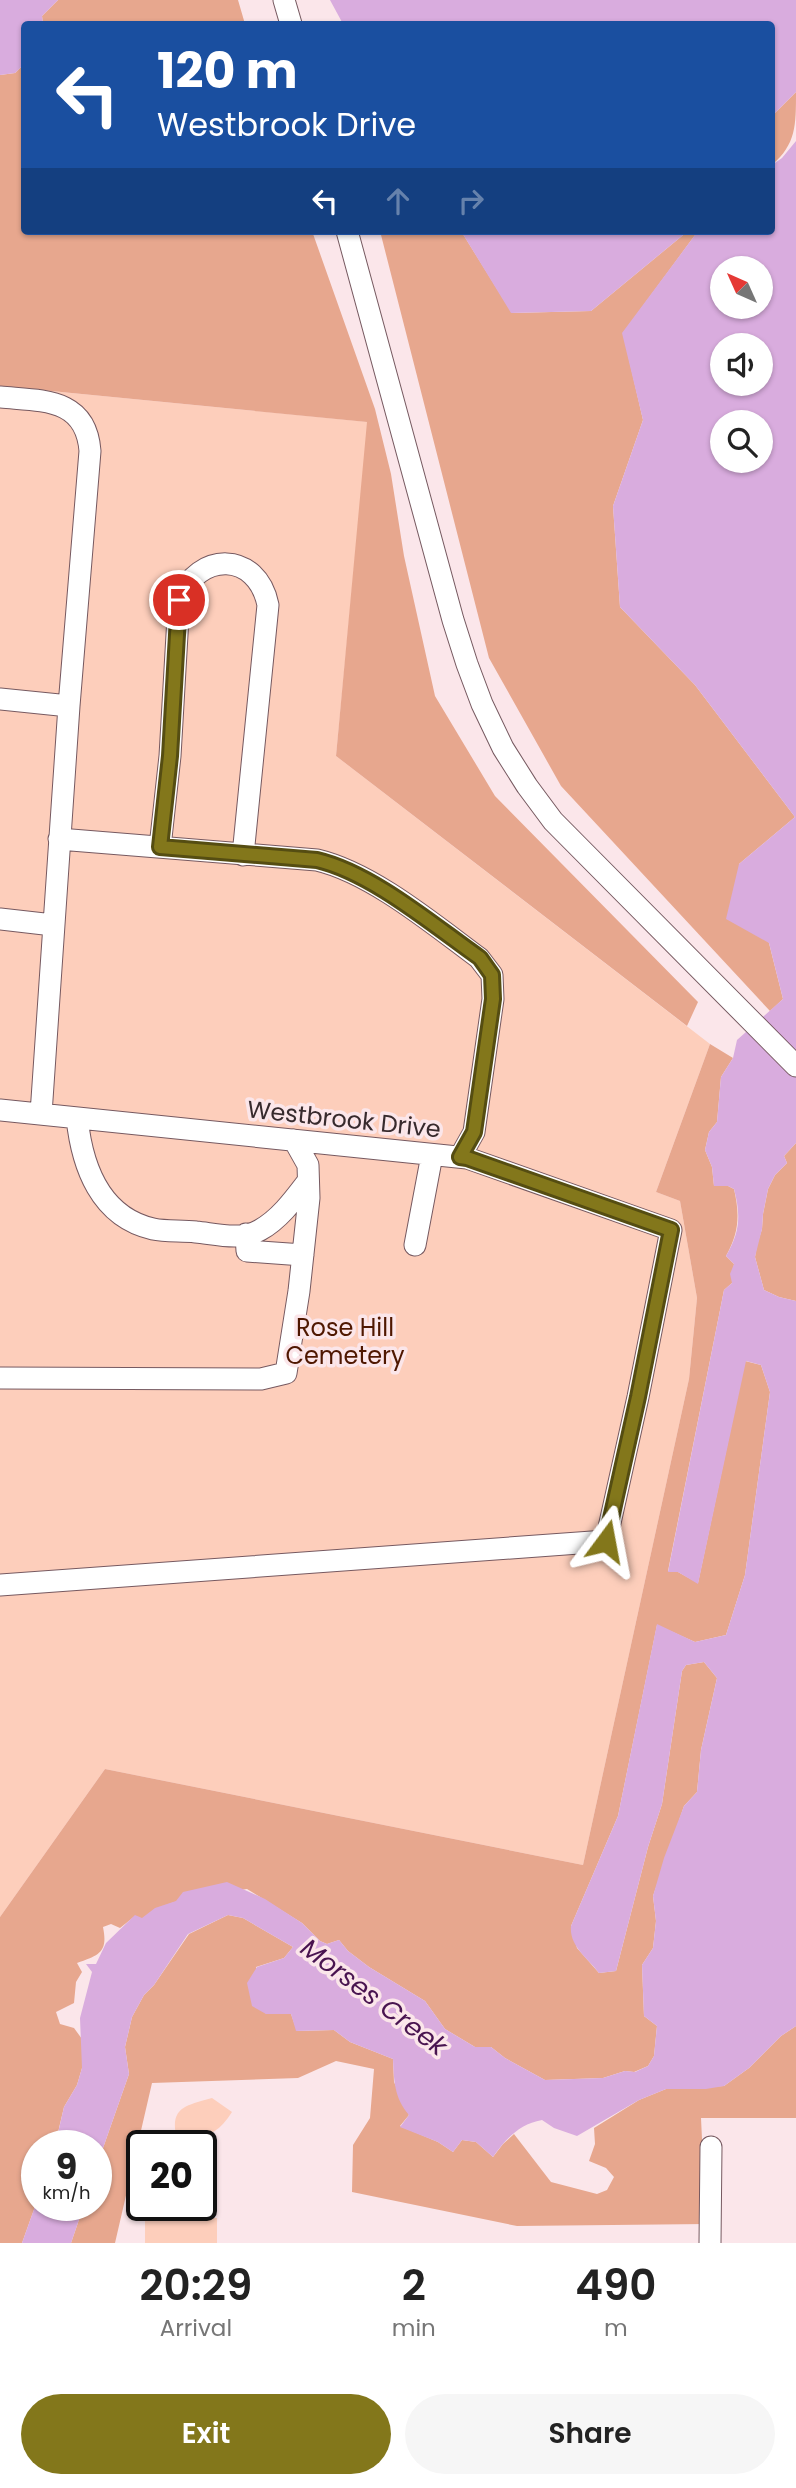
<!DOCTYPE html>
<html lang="en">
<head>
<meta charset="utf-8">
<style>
  :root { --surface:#fff; --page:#f6f6f6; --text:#222; --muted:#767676; --accent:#83771b }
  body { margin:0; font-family:Poppins,sans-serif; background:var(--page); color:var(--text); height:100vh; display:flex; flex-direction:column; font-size:26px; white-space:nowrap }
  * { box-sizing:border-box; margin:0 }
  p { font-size:23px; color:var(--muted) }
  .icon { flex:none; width:38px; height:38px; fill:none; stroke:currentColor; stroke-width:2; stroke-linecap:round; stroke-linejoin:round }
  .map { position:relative; height:2243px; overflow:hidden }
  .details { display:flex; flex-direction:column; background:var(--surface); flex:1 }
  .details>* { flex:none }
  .guide { position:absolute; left:21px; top:21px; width:754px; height:214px; border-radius:7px; box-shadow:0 2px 5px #0004; background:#1a4fa0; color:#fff; overflow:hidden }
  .needle { width:46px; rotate:315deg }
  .fabs { position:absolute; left:710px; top:256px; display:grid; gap:14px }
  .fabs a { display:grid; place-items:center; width:63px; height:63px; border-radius:50%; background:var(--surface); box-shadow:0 2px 5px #0004; font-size:35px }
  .speed { position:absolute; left:21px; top:2130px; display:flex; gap:14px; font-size:35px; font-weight:700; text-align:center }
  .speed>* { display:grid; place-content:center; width:91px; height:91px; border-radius:50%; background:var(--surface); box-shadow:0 2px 5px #0004; line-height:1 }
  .speed small { font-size:18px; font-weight:400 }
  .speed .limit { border:4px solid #111; border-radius:10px; background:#fff; color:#111 }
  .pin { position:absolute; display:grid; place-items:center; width:60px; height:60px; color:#fff; margin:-30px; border:4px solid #fff; border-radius:50%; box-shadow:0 2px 7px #0007 }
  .me { position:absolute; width:77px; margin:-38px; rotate:13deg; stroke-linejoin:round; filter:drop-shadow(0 0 5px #0008) }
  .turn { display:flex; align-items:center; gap:24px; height:147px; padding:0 21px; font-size:32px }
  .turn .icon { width:91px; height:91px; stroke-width:2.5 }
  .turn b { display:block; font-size:49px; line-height:60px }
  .lanes { display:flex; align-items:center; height:66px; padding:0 21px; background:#0003; justify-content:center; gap:35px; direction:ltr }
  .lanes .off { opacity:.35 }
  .eta { display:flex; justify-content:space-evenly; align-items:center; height:119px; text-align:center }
  .eta b { font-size:42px; font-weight:600; line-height:49px }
  .primary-button { display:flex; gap:14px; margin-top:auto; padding:14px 21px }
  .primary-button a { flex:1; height:80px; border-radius:42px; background:var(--accent); color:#fff; font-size:28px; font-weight:600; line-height:80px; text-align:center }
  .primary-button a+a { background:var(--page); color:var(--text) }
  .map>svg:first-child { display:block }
  .green { fill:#fdcebb }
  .forest { fill:#e7a78e }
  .water { fill:#d9acde; fill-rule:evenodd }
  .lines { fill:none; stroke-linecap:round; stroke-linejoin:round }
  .minor-casing { stroke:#765960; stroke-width:23 }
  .minor { stroke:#fff; stroke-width:21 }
  .route-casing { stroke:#554d12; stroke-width:18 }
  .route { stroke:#83771b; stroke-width:12 }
  .labels { text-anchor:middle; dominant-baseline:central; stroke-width:7; stroke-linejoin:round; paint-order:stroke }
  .street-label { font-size:24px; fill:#372a2d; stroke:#fbe6ea }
  .park-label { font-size:24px; fill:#4f1700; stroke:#fbe6ea }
  .water-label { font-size:26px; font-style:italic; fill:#491450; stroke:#fbe6ea }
</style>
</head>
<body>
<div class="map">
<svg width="796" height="2243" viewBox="0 0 796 2243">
  <rect width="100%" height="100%" fill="#fbe6ea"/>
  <!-- green -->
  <path class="green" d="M0,386L368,422L336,756L710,1044L656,1192L680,1201L697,1298L689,1379L583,1865L105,1769L0,1917Z
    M212,2098L232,2112C218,2135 201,2141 176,2135C170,2106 189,2105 212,2098Z
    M201,2166H210V2187H201Z
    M217,2218V2243H145V2219Z"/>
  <!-- forest -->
  <path class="forest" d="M58,0H238L245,24H43L42,16Z
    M24,64V231H312L375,409L391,474L404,556L435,696L495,796L698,1002L687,1026L336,756L367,422L0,386V75L15,73Z
    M796,92C796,126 796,144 772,165V116Z
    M380,231H461L512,313L591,311L688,231H698L623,333L643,420L613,506L620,607L695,685L795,817L739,864L769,943L783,999L770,1011L561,786L489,658Z
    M710,1044L733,1058L721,1077L717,1122L709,1132L705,1150L712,1167L714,1186H728L734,1189C740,1215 739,1233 726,1256L734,1264L732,1283L724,1290L668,1571L678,1572L698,1583L745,1361L761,1365L770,1392L745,1575L726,1635L695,1642L657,1625L618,1816L571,1926L577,1948L599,1973L616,1971L648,1847L662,1804L682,1671L686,1665L704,1662L717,1678L701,1750L697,1792L684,1806L653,1896L656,1921L653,1948L642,1965L644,2016L657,2026L654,2056L648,2066L634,2072L625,2071L603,2078L545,2080L505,2058L491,2047H475L445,2029L425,2001L369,1967L348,1951L339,1940L327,1944L320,1941L302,1923L247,1889C211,1895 171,1896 142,1919L135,1916L120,1928L111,1924L103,1927C108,1952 100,1955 77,1963L82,1972L76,1982L74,2003L56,2012L60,2024L74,2028L82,2039V2068L77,2085L64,2107L55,2145L37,2146V2201L22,2243H0V1917L105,1769L583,1865L689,1379L697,1298L680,1201L656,1192Z
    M796,1143V1301L779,1297L764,1290L755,1257L757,1245L762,1229L763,1214L768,1189L775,1175L787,1163L784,1156Z
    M228,1915L243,1918L293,1947L284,1958L256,1967L266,2014H291L297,2031L334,2030L350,2042L393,2059L394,2082L409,2115L400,2126L438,2142L453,2152L462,2140L476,2142L493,2157L503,2144L514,2134L551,2182L597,2194L607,2190L614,2177L606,2168L589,2161L595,2144L594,2128L639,2100L666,2089L724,2086L749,2068L781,2036L796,2026V2118H701L706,2224L517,2226L352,2192L353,2145L370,2118L374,2069L336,2061L298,2078L152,2083L115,2243H71L84,2205H96V2168L129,2074L125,2047L132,2017L144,1995L154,1985L189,1934Z"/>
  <!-- water -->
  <path class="water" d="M0,0H58L42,16L43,24H24V64L15,73L0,75Z
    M330,0H796V92L772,116V24H343Z
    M796,141V1143L784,1156L787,1163L775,1175L768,1189L763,1214L762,1229L755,1257L764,1290L779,1297L796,1301V2026L781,2036L749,2068L724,2086L706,2089H666L639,2100L577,2136L554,2128L542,2120C519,2124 506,2139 493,2157L476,2142L462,2140L453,2152L438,2142L400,2127L409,2115C394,2098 394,2080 393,2059L350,2042L334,2030L296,2031L291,2014H266L252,2006L247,1983L257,1967L284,1958L293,1947L243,1918L228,1915L188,1934L154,1985L144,1995L132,2017L125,2047L129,2074L96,2168V2146H55L64,2107L77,2085L82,2068L80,2018L92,1972L86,1964H96L106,1943L135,1915L142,1918L155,1908L176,1901L183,1892L227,1882L265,1899L302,1923L320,1941L327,1944L339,1940L348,1951L369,1967L425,2001L445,2029L475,2047H491L505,2058L545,2080L603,2078L625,2071L635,2072L648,2066L654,2056L657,2026L644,2016L642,1965L653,1948L656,1921L653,1896L664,1858L684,1806L697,1792L701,1750L717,1678L704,1662L686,1665L682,1671L662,1804L648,1847L616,1971L599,1973C588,1958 569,1946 571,1926L618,1816L657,1624L695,1642L726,1635L745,1575L770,1392L761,1365L746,1361L698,1584L678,1572H668L724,1290L732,1283L730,1274L734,1264L726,1256C740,1232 741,1216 734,1189L728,1186H714L712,1167L705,1150L709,1132L717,1122L721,1077L733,1058L737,1040L783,999L769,943L726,919L739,864L795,817L695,685L620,607L613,506L643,420L622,333L698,231H772V165L782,158ZM723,268H761V306H723ZM723,345H761V383H723ZM723,422H761V460H723Z
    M461,231H688L591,311L511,313Z
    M37,2201V2205H84L71,2243H22Z"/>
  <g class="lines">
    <!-- minor casing -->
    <g class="minor-casing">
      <path id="minor" d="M284,0L291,24
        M347,231L453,620L467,664L482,704L503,748L527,786L553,821L796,1066
        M0,397C41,401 86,397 90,451L69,706L41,1114
        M0,699L69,706
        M59,839L317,860C372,873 433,924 479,958L492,975L493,999L474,1132L460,1157
        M160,847L170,756L179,600C198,551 257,551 268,605L243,855
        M0,919L53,925
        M0,1110L467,1158L671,1230L638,1397L606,1541L0,1585
        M77,1118C82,1166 100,1217 153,1229C167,1232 182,1230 196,1232C216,1234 241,1241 260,1230C280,1219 295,1198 308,1181
        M246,1234L247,1251L303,1255
        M415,1245L432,1155
        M0,1378L261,1379L286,1373L299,1291L309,1198L308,1165L294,1140
        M710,2243L711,2147"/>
    </g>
    <!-- minor -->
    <use href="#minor" class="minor"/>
  </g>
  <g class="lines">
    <!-- route casing -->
    <g class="route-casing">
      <path id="route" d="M179,600L170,756L160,847L317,860C372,873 433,925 480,958L492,975L493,999L474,1132L460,1157L467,1158L671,1230L638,1397L606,1541"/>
    </g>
    <!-- route -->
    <use href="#route" class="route"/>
  </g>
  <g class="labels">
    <!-- street labels -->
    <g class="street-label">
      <text transform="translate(344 1119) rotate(6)">Westbrook Drive</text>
    </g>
    <!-- park labels -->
    <g class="park-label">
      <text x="345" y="1327">Rose Hill<tspan x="345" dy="28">Cemetery</tspan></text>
    </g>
    <!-- water labels -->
    <g class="water-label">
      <text transform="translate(374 1997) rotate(37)">Morses Creek</text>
    </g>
  </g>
</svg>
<div class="fabs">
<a><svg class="needle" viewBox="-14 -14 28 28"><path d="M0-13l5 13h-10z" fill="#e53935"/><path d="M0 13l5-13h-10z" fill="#767676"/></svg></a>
<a><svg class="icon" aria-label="sound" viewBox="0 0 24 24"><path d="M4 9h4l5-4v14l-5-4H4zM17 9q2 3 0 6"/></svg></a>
<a><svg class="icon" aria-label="search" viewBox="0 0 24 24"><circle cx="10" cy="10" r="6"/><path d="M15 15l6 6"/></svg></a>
</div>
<div class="speed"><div>9<small>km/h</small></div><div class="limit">20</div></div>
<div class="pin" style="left:179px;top:600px;background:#d93025"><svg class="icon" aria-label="arrive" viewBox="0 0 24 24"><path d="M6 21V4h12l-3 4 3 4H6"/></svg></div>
<svg class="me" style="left:606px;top:1541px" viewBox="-20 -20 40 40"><path d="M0-17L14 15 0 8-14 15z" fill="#83771b" stroke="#fff" stroke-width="4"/></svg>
<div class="guide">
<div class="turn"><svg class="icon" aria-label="left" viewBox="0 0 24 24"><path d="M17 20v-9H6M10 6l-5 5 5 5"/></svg><div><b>120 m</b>Westbrook Drive</div></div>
<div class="lanes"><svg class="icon" aria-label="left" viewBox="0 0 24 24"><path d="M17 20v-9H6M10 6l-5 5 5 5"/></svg><svg class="icon off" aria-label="ahead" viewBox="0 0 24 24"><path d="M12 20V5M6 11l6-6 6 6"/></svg><svg class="icon off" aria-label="right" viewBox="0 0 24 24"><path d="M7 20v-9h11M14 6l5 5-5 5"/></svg></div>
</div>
</div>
<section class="details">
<div class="eta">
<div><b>20:29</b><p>Arrival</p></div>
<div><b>2</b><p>min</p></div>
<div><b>490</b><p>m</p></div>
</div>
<div class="primary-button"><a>Exit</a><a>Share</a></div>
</section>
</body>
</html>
